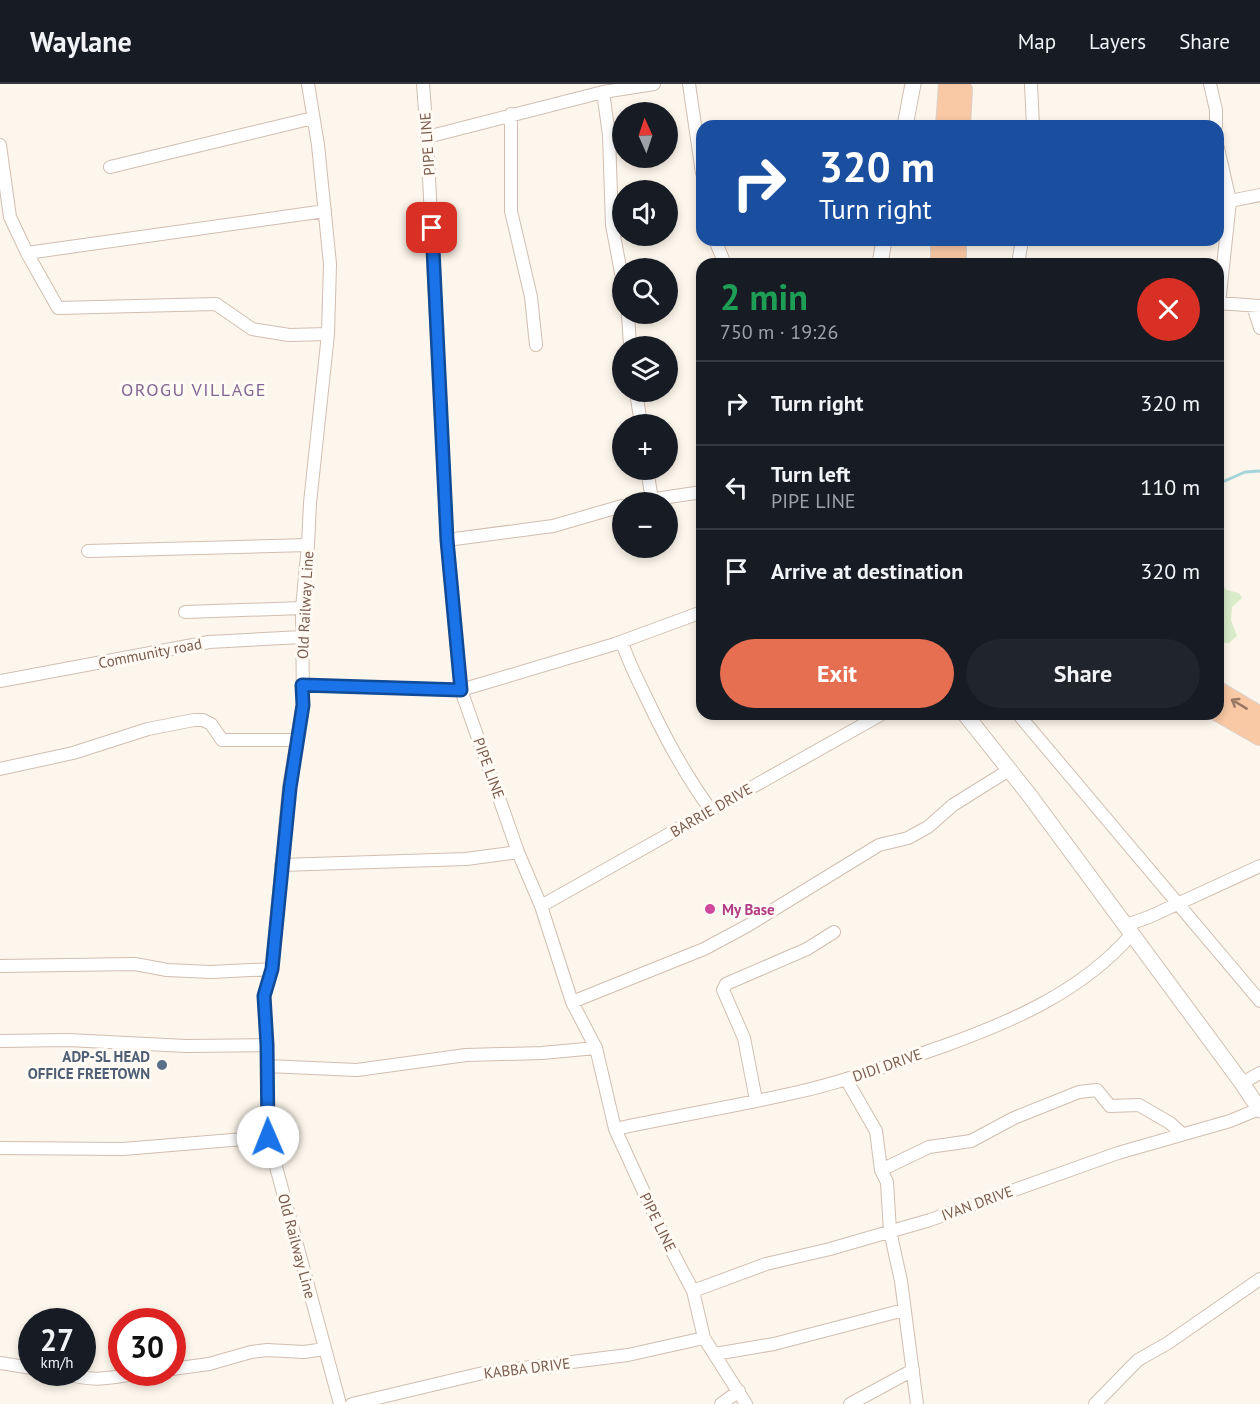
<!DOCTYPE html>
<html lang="en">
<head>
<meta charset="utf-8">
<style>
  :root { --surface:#171b24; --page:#20242c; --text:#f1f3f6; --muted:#9ea1a6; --line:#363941; --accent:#e76f51 }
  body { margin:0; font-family:"PT Sans",sans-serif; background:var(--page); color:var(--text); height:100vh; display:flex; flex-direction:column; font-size:22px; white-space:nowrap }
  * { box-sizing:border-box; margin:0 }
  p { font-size:20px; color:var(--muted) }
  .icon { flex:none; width:33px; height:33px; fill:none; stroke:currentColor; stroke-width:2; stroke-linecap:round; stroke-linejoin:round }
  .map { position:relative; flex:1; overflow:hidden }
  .sheet { position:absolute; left:696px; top:174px; width:528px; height:462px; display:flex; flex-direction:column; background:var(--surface); border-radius:18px; box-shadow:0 3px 9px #0003 }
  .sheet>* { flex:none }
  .hud { position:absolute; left:696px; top:36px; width:528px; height:126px; border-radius:18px; box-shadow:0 3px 9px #0003; background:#1a4fa0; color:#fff; overflow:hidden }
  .needle { width:39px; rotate:357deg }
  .controls { position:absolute; left:612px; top:18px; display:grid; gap:12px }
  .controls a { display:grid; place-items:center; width:66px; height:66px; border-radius:50%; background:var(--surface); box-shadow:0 3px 9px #0003; font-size:30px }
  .speed { position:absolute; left:18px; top:1224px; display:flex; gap:12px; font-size:30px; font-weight:700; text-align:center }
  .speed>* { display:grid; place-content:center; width:78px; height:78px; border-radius:50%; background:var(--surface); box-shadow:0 3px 9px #0003; line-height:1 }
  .speed small { font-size:15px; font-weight:400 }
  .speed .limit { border:9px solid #d22; background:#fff; color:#111 }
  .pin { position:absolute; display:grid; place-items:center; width:51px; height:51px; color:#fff; margin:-26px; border-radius:12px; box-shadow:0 3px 9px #0006 }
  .me { position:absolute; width:66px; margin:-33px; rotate:359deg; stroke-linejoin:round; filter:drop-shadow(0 0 4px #0008) }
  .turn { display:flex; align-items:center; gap:21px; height:126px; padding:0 24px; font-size:27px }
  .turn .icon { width:78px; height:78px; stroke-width:2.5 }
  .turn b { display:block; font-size:42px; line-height:51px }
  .round { display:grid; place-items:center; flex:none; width:63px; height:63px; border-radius:32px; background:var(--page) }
  .overview { display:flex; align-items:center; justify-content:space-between; height:102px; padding:0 24px }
  h1 { font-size:36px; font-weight:600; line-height:45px; color:#1e9e55 }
  .action { display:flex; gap:12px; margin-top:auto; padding:12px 24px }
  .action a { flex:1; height:69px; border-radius:36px; background:var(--accent); color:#fff; font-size:24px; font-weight:600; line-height:69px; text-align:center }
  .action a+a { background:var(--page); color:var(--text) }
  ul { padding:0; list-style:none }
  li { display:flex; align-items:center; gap:18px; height:84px; padding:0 24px; border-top:2px solid var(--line) }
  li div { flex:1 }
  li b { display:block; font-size:22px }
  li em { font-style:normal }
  header { display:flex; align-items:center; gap:36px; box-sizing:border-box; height:84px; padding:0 30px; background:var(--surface); border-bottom:2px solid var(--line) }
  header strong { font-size:28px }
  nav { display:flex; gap:33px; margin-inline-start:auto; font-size:21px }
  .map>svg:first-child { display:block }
  .green { fill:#d8ecc9 }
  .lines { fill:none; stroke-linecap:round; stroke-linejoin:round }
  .stream { stroke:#a5d3da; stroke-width:3 }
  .minor-casing { stroke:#d1beb0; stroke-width:14 }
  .tertiary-casing { stroke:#d1beb0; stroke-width:17 }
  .trunk-casing { stroke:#dad1cd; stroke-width:22 }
  .minor { stroke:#fff; stroke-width:12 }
  .tertiary { stroke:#fff; stroke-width:15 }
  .trunk { stroke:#f9c8a4; stroke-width:20 }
  .oneway { stroke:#9a7763 }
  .route-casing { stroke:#114b97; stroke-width:15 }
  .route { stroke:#1a73e8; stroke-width:10 }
  .hotel-dot { fill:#d1479c; stroke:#fffaf3; stroke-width:2 }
  .service-dot { fill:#5c6f8a; stroke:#fffaf3; stroke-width:2 }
  .labels { text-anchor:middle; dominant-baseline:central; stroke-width:6; stroke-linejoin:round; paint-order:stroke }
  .street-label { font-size:15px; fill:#7a5c4d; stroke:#fffaf3 }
  .hotel-label { font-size:15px; font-weight:bold; fill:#b23c85; stroke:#fffaf3; text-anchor:start }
  .service-label { font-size:15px; font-weight:bold; fill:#4e5e75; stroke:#fffaf3; text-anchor:end }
  .quarter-label { font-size:18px; letter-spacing:1.5px; fill:#846695; stroke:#fffaf3 }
</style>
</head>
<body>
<header>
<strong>Waylane</strong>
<nav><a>Map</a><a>Layers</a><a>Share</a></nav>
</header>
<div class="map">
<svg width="1260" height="1320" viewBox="0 0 1260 1320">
  <rect width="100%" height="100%" fill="#fdf6ec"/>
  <!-- green -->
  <path class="green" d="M1218,497L1227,506L1239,509L1242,514L1232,523L1231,536L1237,552L1229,559H1218Z"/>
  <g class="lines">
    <!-- stream -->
    <path class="stream" d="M1218,400L1245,388L1260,387"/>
    <!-- minor casing -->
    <g class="minor-casing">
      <path id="minor" d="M308,0L318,61L330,180L328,250L310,419L308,461L302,524L303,621L289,703L272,885L264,912L267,961L268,1053L340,1320
        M423,0L427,53L447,456L461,606L518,768L541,822L572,918L596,964L615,1045L664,1152L693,1207L704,1254L746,1320
        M689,0L702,89
        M1031,0L1033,42
        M1210,0L1216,26V42
        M603,8L609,51L612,141L622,194
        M511,30V127L531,213L536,261
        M427,53L603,8L654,0
        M0,61L10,133L27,169L325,127
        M1218,64L1230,117L1260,111
        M110,83L313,34
        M1218,120L1230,117L1219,220
        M715,156L725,180
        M27,169L58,224L216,220L252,245L289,251L328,250
        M1018,180L1022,156
        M1218,219L1260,222
        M1253,222L1260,244
        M628,230L630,262
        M636,308L641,340
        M647,386L652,415
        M635,418L702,408
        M447,456L553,442L622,422
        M88,467L308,461
        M185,528L302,524
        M622,558C628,577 637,595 646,613C665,654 684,689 710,725
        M0,597L209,558L302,553
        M302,601L461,606L615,560L702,528
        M1018,630L1260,917
        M0,685L73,669L148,645L194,636H203L211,640L222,656H297
        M281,781L466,775L518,768
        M541,822L882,630
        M1124,842L1149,833L1260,782
        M0,882L135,880L167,886L211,888L272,885
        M572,918L704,865L747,842L879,761L908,754L928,743L953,721L1009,686
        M0,957L68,956L186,962L267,961
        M267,982L357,986L466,971L542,969L596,964
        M846,995L876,1047L881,1086L887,1098L890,1147L901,1197L917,1320
        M1242,999L1260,989
        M756,1016L744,954L723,906L726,900L807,865L834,848
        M615,1045C676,1032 737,1022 798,1008C847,997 894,979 941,963C1011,938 1081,908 1131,851
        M0,1064L123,1065L268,1053
        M881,1086L929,1063L971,1057L1014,1034L1079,1008L1097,1006L1110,1022L1139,1021L1170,1039L1182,1050
        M693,1207L766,1180L830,1165L930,1136L1118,1069L1230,1037L1259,1025
        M715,1270L774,1260L904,1226
        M0,1279L32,1284
        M172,1285L209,1280L251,1268L267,1266L304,1268L325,1265
        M61,1288C95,1300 114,1293 148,1288
        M352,1320L483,1289L628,1271L704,1254
        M721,1320L739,1307
        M850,1320L913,1286
        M1095,1320L1138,1276L1168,1259L1260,1195"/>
    </g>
    <!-- tertiary casing -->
    <g class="tertiary-casing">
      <path id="tertiary" d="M905,42L913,0
        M880,180L884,156
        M965,630L1030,712L1242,999L1260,1026"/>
    </g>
    <!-- trunk casing -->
    <g class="trunk-casing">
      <path id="trunk" d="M946,42L949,0
        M960,42L962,6
        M941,180V156
        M956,180V156
        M1218,608L1260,633
        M1218,627L1260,651"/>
    </g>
    <!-- minor -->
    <use href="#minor" class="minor"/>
    <!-- tertiary -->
    <use href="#tertiary" class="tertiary"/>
    <!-- trunk -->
    <use href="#trunk" class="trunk"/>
  </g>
  <!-- one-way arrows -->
  <defs><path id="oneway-shaft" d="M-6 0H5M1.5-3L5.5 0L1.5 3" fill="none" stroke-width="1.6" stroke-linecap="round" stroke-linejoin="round" transform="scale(1.5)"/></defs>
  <use class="oneway" href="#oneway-shaft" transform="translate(1239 620) rotate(-149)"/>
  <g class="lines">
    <!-- route casing -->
    <g class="route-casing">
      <path id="route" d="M268,1053L267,961L264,912L272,885L290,704L303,621L302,601L461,606L447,456L432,144"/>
    </g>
    <!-- route -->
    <use href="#route" class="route"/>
  </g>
  <!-- markers -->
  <circle class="hotel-dot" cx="710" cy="825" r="6"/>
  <circle class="service-dot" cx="162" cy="981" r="6"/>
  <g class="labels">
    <!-- street labels -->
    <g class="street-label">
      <text transform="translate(427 60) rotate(-94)">PIPE LINE</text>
      <text transform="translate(305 521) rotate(-87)">Old Railway Line</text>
      <text transform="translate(150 569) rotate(-11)">Community road</text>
      <text transform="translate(489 684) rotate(70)">PIPE LINE</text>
      <text transform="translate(711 726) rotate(-30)">BARRIE DRIVE</text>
      <text transform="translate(887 981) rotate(-19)">DIDI DRIVE</text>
      <text transform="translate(977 1119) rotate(-20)">IVAN DRIVE</text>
      <text transform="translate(658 1138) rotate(64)">PIPE LINE</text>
      <text transform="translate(297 1162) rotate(75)">Old Railway Line</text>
      <text transform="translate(527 1284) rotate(-7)">KABBA DRIVE</text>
    </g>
    <!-- hotel labels -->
    <g class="hotel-label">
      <text x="722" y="825">My Base</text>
    </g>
    <!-- service labels -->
    <g class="service-label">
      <text x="150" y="972">ADP-SL HEAD<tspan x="150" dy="17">OFFICE FREETOWN</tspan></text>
    </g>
    <!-- quarter labels -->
    <g class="quarter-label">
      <text x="194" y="305">OROGU VILLAGE</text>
    </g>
  </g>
</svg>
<div class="controls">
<a><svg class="needle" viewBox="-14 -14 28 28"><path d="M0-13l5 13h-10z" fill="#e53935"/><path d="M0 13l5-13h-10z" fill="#9ea1a6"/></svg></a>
<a><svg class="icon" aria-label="sound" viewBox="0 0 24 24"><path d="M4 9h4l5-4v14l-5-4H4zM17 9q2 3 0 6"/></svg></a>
<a><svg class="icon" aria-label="search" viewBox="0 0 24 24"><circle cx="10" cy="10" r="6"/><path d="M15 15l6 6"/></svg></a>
<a><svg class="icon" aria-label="layers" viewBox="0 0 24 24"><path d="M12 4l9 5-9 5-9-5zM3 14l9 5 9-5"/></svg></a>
<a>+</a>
<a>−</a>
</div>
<div class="speed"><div>27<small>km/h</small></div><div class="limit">30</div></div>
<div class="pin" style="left:432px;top:144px;background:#d93025"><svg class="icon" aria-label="arrive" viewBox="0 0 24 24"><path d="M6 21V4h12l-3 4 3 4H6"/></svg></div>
<svg class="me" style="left:268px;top:1053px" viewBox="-20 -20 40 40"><circle r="19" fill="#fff"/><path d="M0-13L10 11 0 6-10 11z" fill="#1a73e8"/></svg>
<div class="hud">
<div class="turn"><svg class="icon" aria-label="right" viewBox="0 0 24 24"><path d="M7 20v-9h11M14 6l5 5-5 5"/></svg><div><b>320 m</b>Turn right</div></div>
</div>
<section class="sheet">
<div class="overview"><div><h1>2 min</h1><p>750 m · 19:26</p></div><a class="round" style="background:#d93025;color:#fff"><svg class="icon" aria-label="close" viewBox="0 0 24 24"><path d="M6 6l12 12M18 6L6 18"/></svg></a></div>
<ul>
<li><svg class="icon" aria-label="right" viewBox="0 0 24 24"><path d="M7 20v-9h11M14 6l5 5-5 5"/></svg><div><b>Turn right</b></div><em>320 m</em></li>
<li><svg class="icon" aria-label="left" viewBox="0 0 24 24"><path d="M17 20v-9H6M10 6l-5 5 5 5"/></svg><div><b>Turn left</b><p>PIPE LINE</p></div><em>110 m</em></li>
<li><svg class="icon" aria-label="arrive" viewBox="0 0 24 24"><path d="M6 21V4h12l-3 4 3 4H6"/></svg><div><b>Arrive at destination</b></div><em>320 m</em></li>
</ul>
<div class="action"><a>Exit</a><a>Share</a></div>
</section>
</div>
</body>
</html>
